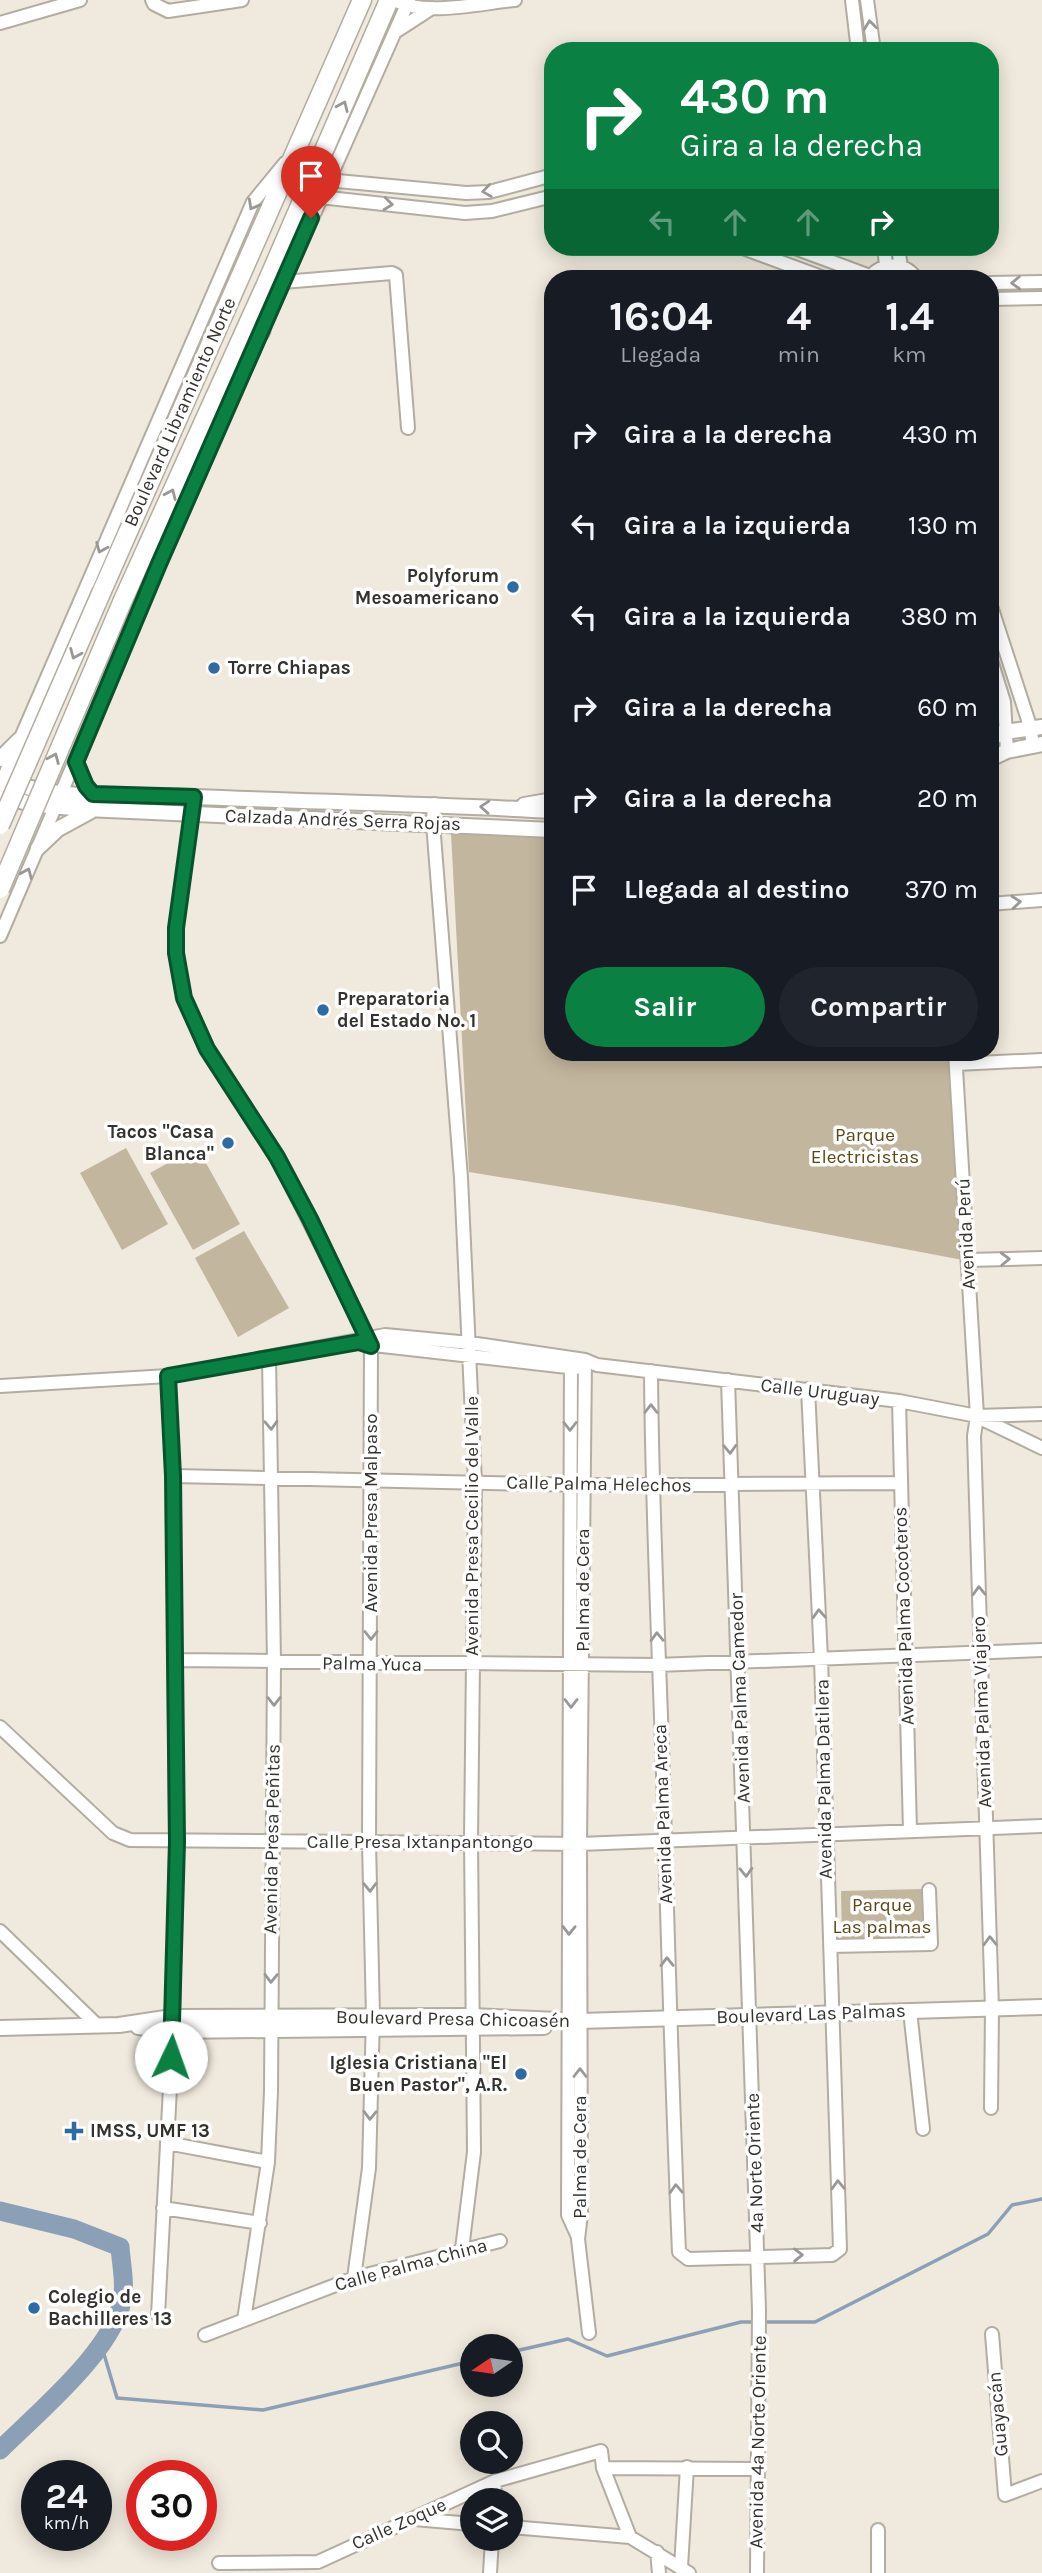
<!DOCTYPE html>
<html lang="es">
<head>
<meta charset="utf-8">
<style>
  :root { --surface:#171b24; --page:#20242c; --text:#f1f3f6; --muted:#9ea1a6; --accent:#0b8043 }
  body { margin:0; font-family:Karla,sans-serif; background:var(--page); color:var(--text); height:100vh; display:flex; flex-direction:column; font-size:26px; white-space:nowrap }
  * { box-sizing:border-box; margin:0 }
  p { font-size:23px; color:var(--muted) }
  .icon { flex:none; width:38px; height:38px; fill:none; stroke:currentColor; stroke-width:2; stroke-linecap:round; stroke-linejoin:round }
  .map { position:relative; flex:1; overflow:hidden }
  .sheet { position:absolute; left:544px; top:270px; width:455px; height:791px; display:flex; flex-direction:column; background:var(--surface); border-radius:28px; box-shadow:0 4px 18px #0003 }
  .sheet>* { flex:none }
  .hud { position:absolute; left:544px; top:42px; width:455px; height:214px; border-radius:28px; box-shadow:0 4px 18px #0003; background:#0b8043; color:#fff; overflow:hidden }
  .needle { width:46px; rotate:257deg }
  .fabs { position:absolute; left:460px; top:2334px; display:grid; gap:14px }
  .fabs a { display:grid; place-items:center; width:63px; height:63px; border-radius:50%; background:var(--surface); box-shadow:0 4px 18px #0003; font-size:35px }
  .speed { position:absolute; left:21px; top:2460px; display:flex; gap:14px; font-size:35px; font-weight:700; text-align:center }
  .speed>* { display:grid; place-content:center; width:91px; height:91px; border-radius:50%; background:var(--surface); box-shadow:0 4px 18px #0003; line-height:1 }
  .speed small { font-size:18px; font-weight:400 }
  .speed .limit { border:10px solid #d22; background:#fff; color:#111 }
  .pin { position:absolute; display:grid; place-items:center; width:60px; height:60px; color:#fff; margin:-72px -30px; border-radius:50% 50% 50% 0; rotate:-45deg; box-shadow:0 0 7px #0007 }
  .pin .icon { rotate:45deg }
  .me { position:absolute; width:77px; margin:-38px; rotate:3deg; stroke-linejoin:round; filter:drop-shadow(0 0 5px #0008) }
  .turn { display:flex; align-items:center; gap:24px; height:147px; padding:0 21px; font-size:32px }
  .turn .icon { width:91px; height:91px; stroke-width:2.5 }
  .turn b { display:block; font-size:49px; line-height:60px }
  .lanes { display:flex; align-items:center; height:66px; padding:0 21px; background:#0003; justify-content:center; gap:35px; direction:ltr }
  .lanes .off { opacity:.35 }
  .eta { display:flex; justify-content:space-evenly; align-items:center; height:119px; text-align:center }
  .eta b { font-size:42px; font-weight:700; line-height:49px }
  .cta { display:flex; gap:14px; margin-top:auto; padding:14px 21px }
  .cta a { flex:1; height:80px; border-radius:42px; background:var(--accent); color:#fff; font-size:28px; font-weight:700; line-height:80px; text-align:center }
  .cta a+a { background:var(--page); color:var(--text) }
  ul { padding:0; list-style:none }
  li { display:flex; align-items:center; gap:21px; height:91px; padding:0 21px }
  li div { flex:1 }
  li b { display:block; font-size:26px }
  li em { font-style:normal }
  .map>svg:first-child { display:block }
  .green { fill:#c3b69e }
  .lines { fill:none; stroke-linecap:round; stroke-linejoin:round }
  .stream { stroke:#8ba0b6; stroke-width:3.5 }
  .river { stroke:#8ba0b6; stroke-width:19 }
  .minor-casing { stroke:#b3ada1; stroke-width:16 }
  .major-casing { stroke:#b3ada1; stroke-width:18 }
  .highway-casing { stroke:#b3ada1; stroke-width:21 }
  .minor { stroke:#fff; stroke-width:12 }
  .major { stroke:#fff; stroke-width:14 }
  .highway { stroke:#fff; stroke-width:18 }
  .highway-bridge-casing { stroke:#b3ada1; stroke-width:21; stroke-linecap:butt }
  .highway-bridge { stroke:#fff; stroke-width:18 }
  .oneway { stroke:#9a9896 }
  .route-casing { stroke:#07532c; stroke-width:18 }
  .route { stroke:#0b8043; stroke-width:12 }
  .poi-dot { fill:#2e6ba2; stroke:#fff; stroke-width:2.5 }
  .labels { text-anchor:middle; dominant-baseline:central; stroke-width:7; stroke-linejoin:round; paint-order:stroke }
  .street-label { font-size:19px; fill:#34322d; stroke:#fff }
  .poi-label { font-size:19px; font-weight:bold; fill:#34322d; stroke:#fff; text-anchor:start }
  .park-label { font-size:19px; fill:#5b4616; stroke:#fff }
</style>
</head>
<body>
<div class="map">
<svg width="1042" height="2573" viewBox="0 0 1042 2573">
  <rect width="100%" height="100%" fill="#f0e9dd"/>
  <!-- green -->
  <path class="green" d="M451,833L553,838V1052H954L968,1261L673,1205L469,1172Z
    M197,1147L240,1224L193,1250L150,1173Z
    M126,1148L168,1224L122,1250L80,1173Z
    M244,1231L289,1308L238,1337L195,1258Z
    M922,1889L923,1942L842,1943L841,1891Z"/>
  <g class="lines">
    <!-- stream -->
    <path class="stream" d="M101,2344L117,2398L263,2410L472,2361
      M511,2352L568,2339L607,2356L741,2322H815L988,2234L1012,2205L1042,2199"/>
    <!-- river -->
    <path class="river" d="M0,2211L74,2229L120,2247C121,2262 125,2280 123,2295C118,2347 36,2414 0,2450"/>
    <!-- minor casing -->
    <g class="minor-casing">
      <path id="minor" d="M152,0L154,4L168,11L242,0
        M395,0C424,17 481,3 515,0
        M852,0L858,51
        M867,0L874,51
        M0,23L80,0
        M395,32L432,8
        M327,180L466,193L489,192L553,175
        M320,197L465,213L492,211L553,196
        M740,247L824,278
        M792,247L870,276
        M884,247L886,265
        M898,247L901,267
        M869,278C882,262 903,261 916,278
        M283,282L392,273L396,275L408,428
        M990,283L1042,282
        M990,299L1042,298
        M990,603L1030,726L1033,745
        M990,657L1004,702L1007,751
        M0,786L253,202L285,163
        M194,797L176,928V953L184,998L207,1049L277,1157L371,1346L369,1843L373,2016L369,2168L354,2278
        M434,804L433,823L461,1178L475,1482L471,1840L474,2152L462,2249
        M990,904L1042,900
        M0,936L171,536L409,0
        M955,1052L977,1416L974,1436L992,2009L991,2108
        M956,1064L1042,1060
        M968,1260L1042,1258
        M365,1344L576,1368
        M571,1358L568,2215L578,2237
        M585,1360L580,1844L581,2214L578,2239L589,2333
        M651,1371C652,1528 661,1684 665,1841C669,1978 673,2115 679,2252L688,2259L832,2255L840,2249L821,1659L808,1389
        M728,1380L759,2310L757,2573
        M0,1386L168,1376L385,1335L470,1343L585,1360L597,1365L899,1401L977,1416L1042,1414
        M899,1401L910,1831
        M980,1418L1042,1448
        M173,1476L583,1485L900,1483
        M174,1660L658,1665L1042,1650
        M0,1727L113,1833L130,1840L580,1844L1042,1826
        M0,1931L98,2026
        M830,1946L931,1944L929,1890
        M910,2011L923,2129
        M167,2143L268,2162
        M163,2208L260,2223
        M158,2315L173,2031L176,1842L173,1476L168,1376
        M244,2320L268,2162L271,2091L274,1662L269,1357
        M992,2334L1005,2495L1042,2481
        M205,2335L354,2278L500,2241
        M603,2468L759,2469
        M494,2501L495,2481
        M414,2519L472,2524
        M511,2527L630,2537L689,2573
        M878,2530V2573
        M657,2552L659,2573
        M318,2562L495,2481L601,2451L603,2468L630,2537
        M219,2563L318,2562
        M681,2567L687,2467
        M490,2573L492,2539"/>
    </g>
    <!-- major casing -->
    <g class="major-casing">
      <path id="major" d="M990,739L1004,732L1042,727
        M0,759L19,740
        M990,759L1007,751L1042,744
        M76,762L86,786L93,794
        M0,778C56,803 135,794 196,797C315,802 434,804 553,811
        M0,796L36,805L86,809L553,830
        M524,805L553,800
        M38,848L58,829L91,811
        M138,2027L173,2031L544,2027
        M0,2028L119,2025L172,2017L472,2016L580,2021L1042,2007"/>
    </g>
    <!-- highway casing -->
    <g class="highway-casing">
      <path id="highway" d="M240,359L261,331
        M102,591L362,0
        M123,600L267,282L389,0"/>
    </g>
    <!-- minor -->
    <use href="#minor" class="minor"/>
    <!-- major -->
    <use href="#major" class="major"/>
    <!-- highway -->
    <use href="#highway" class="highway"/>
    <!-- highway-bridge casing -->
    <g class="highway-bridge-casing">
      <path id="highway-bridge" d="M0,825L102,591
        M0,889L123,600"/>
    </g>
    <!-- highway-bridge -->
    <use href="#highway-bridge" class="highway-bridge"/>
  </g>
  <!-- one-way arrows -->
  <defs><path id="oneway-chevron" d="M-2-3.5L2.5 0L-2 3.5" fill="none" stroke-width="1.6" stroke-linecap="round" stroke-linejoin="round" transform="scale(1.75)"/></defs>
  <g class="oneway">
    <use href="#oneway-chevron" transform="translate(870 25) rotate(-97)"/>
    <use href="#oneway-chevron" transform="translate(343 106) rotate(-66)"/>
    <use href="#oneway-chevron" transform="translate(487 191) rotate(172)"/>
    <use href="#oneway-chevron" transform="translate(388 204) rotate(6)"/>
    <use href="#oneway-chevron" transform="translate(253 205) rotate(119)"/>
    <use href="#oneway-chevron" transform="translate(1016 283) rotate(178)"/>
    <use href="#oneway-chevron" transform="translate(171 494) rotate(-66)"/>
    <use href="#oneway-chevron" transform="translate(101 548) rotate(113)"/>
    <use href="#oneway-chevron" transform="translate(75 654) rotate(113)"/>
    <use href="#oneway-chevron" transform="translate(54 758) rotate(-67)"/>
    <use href="#oneway-chevron" transform="translate(485 807) rotate(-176)"/>
    <use href="#oneway-chevron" transform="translate(27 873) rotate(-67)"/>
    <use href="#oneway-chevron" transform="translate(1016 902) rotate(-5)"/>
    <use href="#oneway-chevron" transform="translate(1005 1259) rotate(-2)"/>
    <use href="#oneway-chevron" transform="translate(651 1409) rotate(-90)"/>
    <use href="#oneway-chevron" transform="translate(271 1425) rotate(88)"/>
    <use href="#oneway-chevron" transform="translate(570 1426) rotate(90)"/>
    <use href="#oneway-chevron" transform="translate(730 1449) rotate(88)"/>
    <use href="#oneway-chevron" transform="translate(979 1591) rotate(-92)"/>
    <use href="#oneway-chevron" transform="translate(819 1614) rotate(-93)"/>
    <use href="#oneway-chevron" transform="translate(371 1635) rotate(90)"/>
    <use href="#oneway-chevron" transform="translate(657 1637) rotate(-92)"/>
    <use href="#oneway-chevron" transform="translate(274 1701) rotate(90)"/>
    <use href="#oneway-chevron" transform="translate(571 1703) rotate(90)"/>
    <use href="#oneway-chevron" transform="translate(746 1872) rotate(88)"/>
    <use href="#oneway-chevron" transform="translate(370 1887) rotate(89)"/>
    <use href="#oneway-chevron" transform="translate(569 1930) rotate(91)"/>
    <use href="#oneway-chevron" transform="translate(990 1941) rotate(-92)"/>
    <use href="#oneway-chevron" transform="translate(667 1962) rotate(-91)"/>
    <use href="#oneway-chevron" transform="translate(271 1978) rotate(91)"/>
    <use href="#oneway-chevron" transform="translate(580 2073) rotate(-90)"/>
    <use href="#oneway-chevron" transform="translate(370 2115) rotate(91)"/>
    <use href="#oneway-chevron" transform="translate(838 2185) rotate(-92)"/>
    <use href="#oneway-chevron" transform="translate(676 2189) rotate(-93)"/>
    <use href="#oneway-chevron" transform="translate(798 2255) rotate(-1)"/>
  </g>
  <g class="lines">
    <!-- route casing -->
    <g class="route-casing">
      <path id="route" d="M171,2057L177,1842L173,1476L168,1376L359,1342L371,1346L310,1219L277,1157L207,1049L184,998L176,953V928L194,797L93,794L86,786L76,762L159,564L311,218"/>
    </g>
    <!-- route -->
    <use href="#route" class="route"/>
  </g>
  <!-- markers -->
  <g class="poi-dot">
    <circle cx="513" cy="587" r="7"/>
    <circle cx="214" cy="668" r="7"/>
    <circle cx="323" cy="1010" r="7"/>
    <circle cx="228" cy="1143" r="7"/>
    <circle cx="521" cy="2074" r="7"/>
    <path d="M70.5 2120.5h7v7h7v7h-7v7h-7v-7h-7v-7h7z"/>
    <circle cx="34" cy="2308" r="7"/>
  </g>
  <g class="labels">
    <!-- street labels -->
    <g class="street-label">
      <text transform="translate(180 412) rotate(-66)">Boulevard Libramiento Norte</text>
      <text transform="translate(343 820) rotate(2)">Calzada Andrés Serra Rojas</text>
      <text transform="translate(966 1234) rotate(-93)">Avenida Perú</text>
      <text transform="translate(820 1392) rotate(7)">Calle Uruguay</text>
      <text transform="translate(599 1484) rotate(1)">Calle Palma Helechos</text>
      <text transform="translate(371 1513) rotate(-90)">Avenida Presa Malpaso</text>
      <text transform="translate(472 1526) rotate(-90)">Avenida Presa Cecilio del Valle</text>
      <text transform="translate(583 1590) rotate(-90)">Palma de Cera</text>
      <text transform="translate(904 1616) rotate(-92)">Avenida Palma Cocoteros</text>
      <text transform="translate(372 1664) rotate(1)">Palma Yuca</text>
      <text transform="translate(740 1698) rotate(-92)">Avenida Palma Camedor</text>
      <text transform="translate(982 1712) rotate(-92)">Avenida Palma Viajero</text>
      <text transform="translate(824 1779) rotate(-91)">Avenida Palma Datilera</text>
      <text transform="translate(663 1814) rotate(-92)">Avenida Palma Areca</text>
      <text transform="translate(272 1839) rotate(-89)">Avenida Presa Peñitas</text>
      <text x="420" y="1842">Calle Presa Ixtanpantongo</text>
      <text transform="translate(811 2014) rotate(-2)">Boulevard Las Palmas</text>
      <text transform="translate(453 2019) rotate(1)">Boulevard Presa Chicoasén</text>
      <text transform="translate(580 2157) rotate(-90)">Palma de Cera</text>
      <text transform="translate(755 2163) rotate(-92)">4a Norte Oriente</text>
      <text transform="translate(411 2265) rotate(-15)">Calle Palma China</text>
      <text transform="translate(998 2414) rotate(-95)">Guayacán</text>
      <text transform="translate(758 2442) rotate(-89)">Avenida 4a Norte Oriente</text>
      <text transform="translate(399 2524) rotate(-24)">Calle Zoque</text>
    </g>
    <!-- poi labels -->
    <g class="poi-label">
      <text x="499" y="576" text-anchor="end">Polyforum<tspan x="499" dy="22">Mesoamericano</tspan></text>
      <text x="228" y="668">Torre Chiapas</text>
      <text x="337" y="999">Preparatoria<tspan x="337" dy="22">del Estado No. 1</tspan></text>
      <text x="214" y="1132" text-anchor="end">Tacos "Casa<tspan x="214" dy="22">Blanca"</tspan></text>
      <text x="507" y="2063" text-anchor="end">Iglesia Cristiana "El<tspan x="507" dy="22">Buen Pastor", A.R.</tspan></text>
      <text x="90" y="2131">IMSS, UMF 13</text>
      <text x="48" y="2297">Colegio de<tspan x="48" dy="22">Bachilleres 13</tspan></text>
    </g>
    <!-- park labels -->
    <g class="park-label">
      <text x="865" y="1135">Parque<tspan x="865" dy="22">Electricistas</tspan></text>
      <text x="882" y="1905">Parque<tspan x="882" dy="22">Las palmas</tspan></text>
    </g>
  </g>
</svg>
<div class="fabs">
<a><svg class="needle" viewBox="-14 -14 28 28"><path d="M0-13l5 13h-10z" fill="#e53935"/><path d="M0 13l5-13h-10z" fill="#9ea1a6"/></svg></a>
<a><svg class="icon" aria-label="search" viewBox="0 0 24 24"><circle cx="10" cy="10" r="6"/><path d="M15 15l6 6"/></svg></a>
<a><svg class="icon" aria-label="layers" viewBox="0 0 24 24"><path d="M12 4l9 5-9 5-9-5zM3 14l9 5 9-5"/></svg></a>
</div>
<div class="speed"><div>24<small>km/h</small></div><div class="limit">30</div></div>
<div class="pin" style="left:311px;top:218px;background:#d93025"><svg class="icon" aria-label="arrive" viewBox="0 0 24 24"><path d="M6 21V4h12l-3 4 3 4H6"/></svg></div>
<svg class="me" style="left:171px;top:2057px" viewBox="-20 -20 40 40"><circle r="19" fill="#fff"/><path d="M0-13L10 11 0 6-10 11z" fill="#0b8043"/></svg>
<div class="hud">
<div class="turn"><svg class="icon" aria-label="right" viewBox="0 0 24 24"><path d="M7 20v-9h11M14 6l5 5-5 5"/></svg><div><b>430 m</b>Gira a la derecha</div></div>
<div class="lanes"><svg class="icon off" aria-label="left" viewBox="0 0 24 24"><path d="M17 20v-9H6M10 6l-5 5 5 5"/></svg><svg class="icon off" aria-label="ahead" viewBox="0 0 24 24"><path d="M12 20V5M6 11l6-6 6 6"/></svg><svg class="icon off" aria-label="ahead" viewBox="0 0 24 24"><path d="M12 20V5M6 11l6-6 6 6"/></svg><svg class="icon" aria-label="right" viewBox="0 0 24 24"><path d="M7 20v-9h11M14 6l5 5-5 5"/></svg></div>
</div>
<section class="sheet">
<div class="eta">
<div><b>16:04</b><p>Llegada</p></div>
<div><b>4</b><p>min</p></div>
<div><b>1.4</b><p>km</p></div>
</div>
<ul>
<li><svg class="icon" aria-label="right" viewBox="0 0 24 24"><path d="M7 20v-9h11M14 6l5 5-5 5"/></svg><div><b>Gira a la derecha</b></div><em>430 m</em></li>
<li><svg class="icon" aria-label="left" viewBox="0 0 24 24"><path d="M17 20v-9H6M10 6l-5 5 5 5"/></svg><div><b>Gira a la izquierda</b></div><em>130 m</em></li>
<li><svg class="icon" aria-label="left" viewBox="0 0 24 24"><path d="M17 20v-9H6M10 6l-5 5 5 5"/></svg><div><b>Gira a la izquierda</b></div><em>380 m</em></li>
<li><svg class="icon" aria-label="right" viewBox="0 0 24 24"><path d="M7 20v-9h11M14 6l5 5-5 5"/></svg><div><b>Gira a la derecha</b></div><em>60 m</em></li>
<li><svg class="icon" aria-label="right" viewBox="0 0 24 24"><path d="M7 20v-9h11M14 6l5 5-5 5"/></svg><div><b>Gira a la derecha</b></div><em>20 m</em></li>
<li><svg class="icon" aria-label="arrive" viewBox="0 0 24 24"><path d="M6 21V4h12l-3 4 3 4H6"/></svg><div><b>Llegada al destino</b></div><em>370 m</em></li>
</ul>
<div class="cta"><a>Salir</a><a>Compartir</a></div>
</section>
</div>
</body>
</html>
